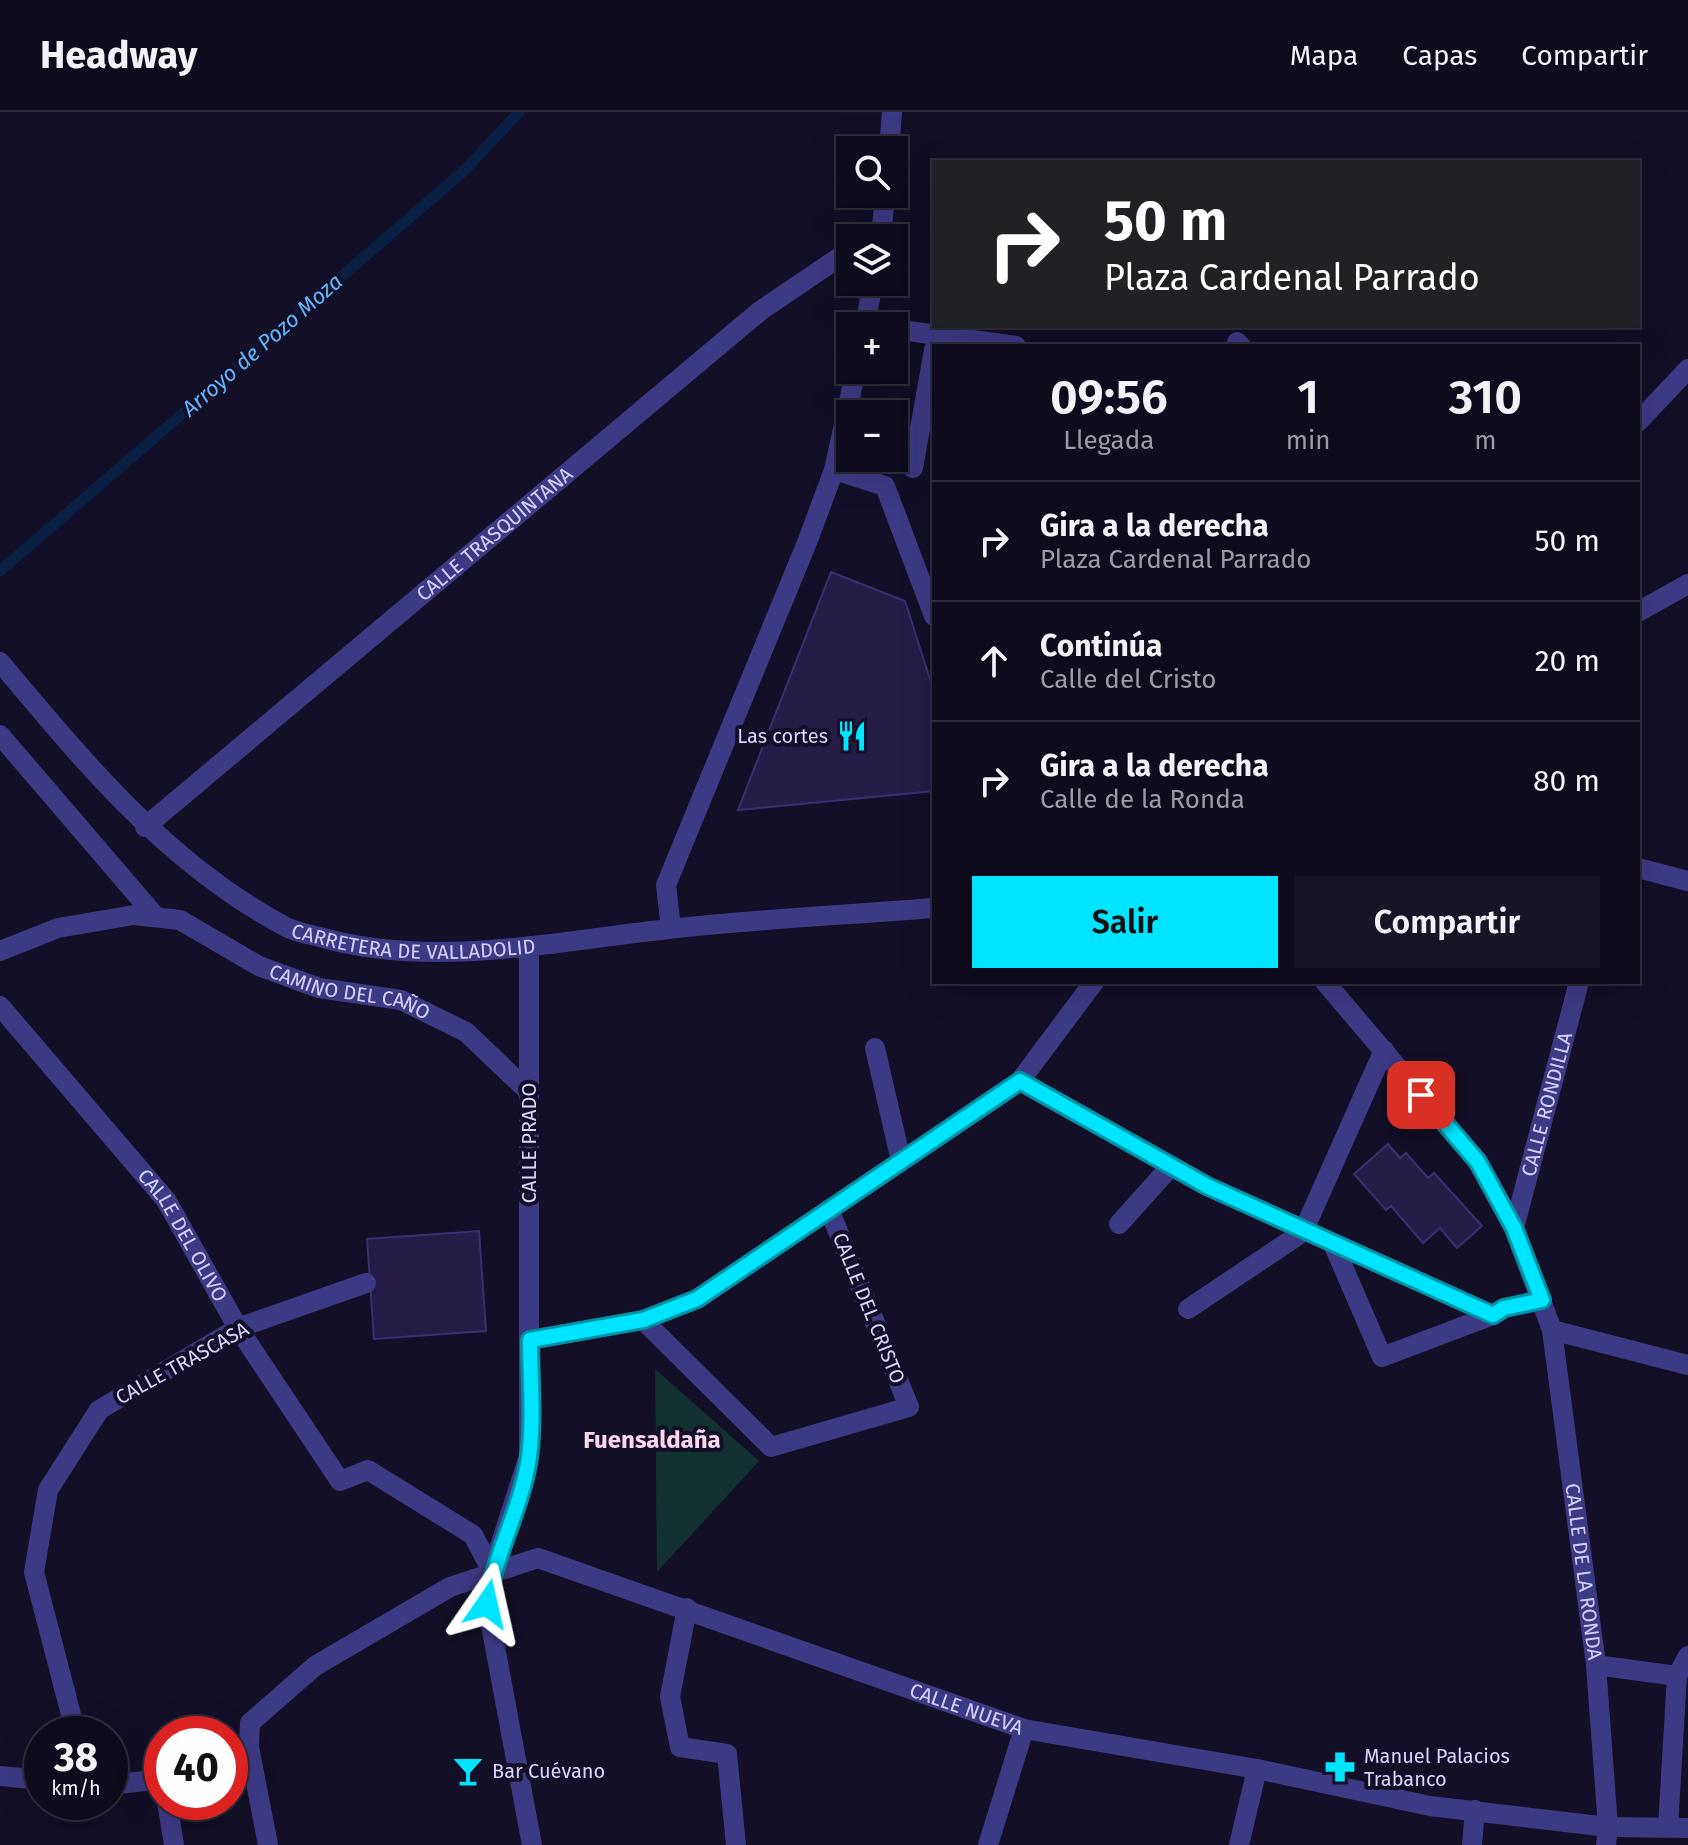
<!DOCTYPE html>
<html lang="es">
<head>
<meta charset="utf-8">
<style>
  :root { --surface:#0e0b1c; --page:#171425; --text:#f1f3f6; --muted:#9b9ba3; --line:#2e2b3b; --accent:#00e5ff }
  body { margin:0; font-family:"Fira Sans",sans-serif; background:var(--page); color:var(--text); height:100vh; display:flex; flex-direction:column; font-size:30px; white-space:nowrap }
  * { box-sizing:border-box; margin:0 }
  p { font-size:26px; color:var(--muted) }
  .icon { flex:none; width:44px; height:44px; fill:none; stroke:currentColor; stroke-width:2; stroke-linecap:round; stroke-linejoin:round }
  .map { position:relative; flex:1; overflow:hidden }
  .drawer { position:absolute; left:932px; top:232px; width:708px; height:640px; display:flex; flex-direction:column; background:var(--surface); border-radius:0px; box-shadow:0 8px 32px #0002,0 0 0 2px var(--line) }
  .drawer>* { flex:none }
  .guide { position:absolute; left:932px; top:48px; width:708px; height:168px; border-radius:0px; box-shadow:0 8px 32px #0002,0 0 0 2px var(--line); background:#202124; color:#fff; overflow:hidden }
  .controls { position:absolute; left:836px; top:24px; display:grid; gap:16px }
  .controls a { display:grid; place-items:center; width:72px; height:72px; border-radius:0px; background:var(--surface); box-shadow:0 8px 32px #0002,0 0 0 2px var(--line); font-size:40px }
  .speed { position:absolute; left:24px; top:1604px; display:flex; gap:16px; font-size:40px; font-weight:700; text-align:center }
  .speed>* { display:grid; place-content:center; width:104px; height:104px; border-radius:50%; background:var(--surface); box-shadow:0 8px 32px #0002,0 0 0 2px var(--line); line-height:1 }
  .speed small { font-size:20px; font-weight:400 }
  .speed .limit { border:12px solid #d22; background:#fff; color:#111 }
  .pin { position:absolute; display:grid; place-items:center; width:68px; height:68px; color:#fff; margin:-34px; border-radius:16px; box-shadow:0 4px 12px #0006 }
  .me { position:absolute; width:88px; margin:-44px; rotate:11deg; stroke-linejoin:round; filter:drop-shadow(0 0 6px #0008) }
  .turn { display:flex; align-items:center; gap:28px; height:168px; padding:0 40px; font-size:36px }
  .turn .icon { width:104px; height:104px; stroke-width:2.5 }
  .turn b { display:block; font-size:56px; line-height:68px }
  .eta { display:flex; justify-content:space-evenly; align-items:center; height:136px; text-align:center }
  .eta b { font-size:48px; font-weight:600; line-height:56px }
  .button { display:flex; gap:16px; margin-top:auto; padding:16px 40px }
  .button a { flex:1; height:92px; border-radius:0px; background:var(--accent); color:#111; font-size:32px; font-weight:600; line-height:92px; text-align:center }
  .button a+a { background:var(--page); color:var(--text) }
  ul { padding:0; list-style:none }
  li { display:flex; align-items:center; gap:24px; height:120px; padding:0 40px; border-top:2px solid var(--line) }
  li div { flex:1 }
  li b { display:block; font-size:30px }
  li em { font-style:normal }
  header { display:flex; align-items:center; gap:48px; box-sizing:border-box; height:112px; padding:0 40px; background:var(--surface); border-bottom:2px solid var(--line) }
  header strong { font-size:38px }
  nav { display:flex; gap:44px; margin-inline-start:auto; font-size:28px }
  .map>svg:first-child { display:block }
  .green { fill:#12302f }
  .lines { fill:none; stroke-linecap:round; stroke-linejoin:round }
  .stream { stroke:#0a1f44; stroke-width:11 }
  .building { fill:#241b47; stroke:#3b2d73; stroke-width:2 }
  .pedestrian { stroke:#3d3a85; stroke-width:20 }
  .minor { stroke:#3d3a85; stroke-width:20 }
  .tertiary { stroke:#3d3a85; stroke-width:20 }
  .route-casing { stroke:#0095a6; stroke-width:20 }
  .route { stroke:#00e5ff; stroke-width:14 }
  .labels { text-anchor:middle; dominant-baseline:central; stroke-width:8; stroke-linejoin:round; paint-order:stroke }
  .street-label { font-size:20px; fill:#d9d4ff; stroke:#130f26 }
  .poi-label { font-size:20px; fill:#d9d4ff; stroke:#130f26; text-anchor:start }
  .water-label { font-size:22px; font-style:italic; fill:#62b6ff; stroke:#130f26 }
  .quarter-label { font-size:24px; font-weight:bold; fill:#ffd6f0; stroke:#130f26 }
</style>
</head>
<body>
<header>
<strong>Headway</strong>
<nav><a>Mapa</a><a>Capas</a><a>Compartir</a></nav>
</header>
<div class="map">
<svg width="1688" height="1733" viewBox="0 0 1688 1733">
  <rect width="100%" height="100%" fill="#130f26"/>
  <!-- green -->
  <path class="green" d="M655,1257L759,1349L657,1460Z"/>
  <g class="lines">
    <!-- stream -->
    <path class="stream" d="M0,459L465,58L519,0"/>
  </g>
  <!-- building -->
  <path class="building" d="M831,460L905,489L934,580V679L738,698Z
    M1388,1032L1400,1046L1406,1041L1428,1066L1434,1061L1482,1114L1457,1136L1440,1116L1423,1131L1391,1094L1386,1098L1354,1062Z
    M479,1119L486,1219L374,1227L367,1127Z"/>
  <g class="lines">
    <!-- pedestrian -->
    <path class="pedestrian" d="M238,1216L366,1171"/>
    <!-- minor -->
    <g class="minor">
      <path d="M889,38L892,0"/>
      <path d="M881,126L885,82"/>
      <path d="M865,214L873,170"/>
      <path d="M894,217L1016,234"/>
      <path d="M1237,230L1241,234"/>
      <path d="M1638,310L1688,257"/>
      <path d="M913,356L934,238"/>
      <path d="M834,358L885,374L934,504"/>
      <path d="M0,623L156,805"/>
      <path id="s1" d="M145,715L760,199L850,138"/>
      <path d="M1638,756L1688,769"/>
      <path d="M671,816L666,773L808,428L834,358L856,258"/>
      <path id="s2" d="M0,839L58,816L134,803L180,808L259,854L319,876L401,888L466,920L529,980"/>
      <path id="s3" d="M1325,870L1478,1050L1514,1116L1552,1218L1596,1553L1608,1715L1606,1733"/>
      <path id="s4" d="M0,894L166,1088L238,1216L340,1369L368,1358L473,1423L492,1459"/>
      <path d="M875,936L901,1049"/>
      <path d="M1020,969L1207,1074L1493,1203L1504,1196L1542,1188"/>
      <path d="M1119,1112L1171,1054"/>
      <path id="s5" d="M1514,1116L1579,870"/>
      <path d="M1334,1134L1382,1245L1493,1203"/>
      <path d="M1188,1197L1303,1120L1384,938"/>
      <path d="M643,1208L771,1335L909,1295L829,1097"/>
      <path d="M1552,1218L1688,1253"/>
      <path d="M530,1228L643,1208L697,1187L1020,969L1094,870"/>
      <path d="M687,1496L670,1585L680,1635L727,1642L736,1733"/>
      <path d="M1596,1553L1677,1564L1688,1544"/>
      <path d="M76,1622L34,1460L48,1378L99,1298L238,1216"/>
      <path d="M249,1635L268,1733"/>
      <path id="s6" d="M230,1642L249,1635L250,1611L315,1554L450,1475L538,1446L1024,1617L1257,1657L1430,1694L1608,1715L1688,1716"/>
      <path d="M0,1664L42,1668"/>
      <path d="M110,1673L162,1667"/>
      <path d="M167,1690L174,1733"/>
      <path d="M1668,1715L1677,1564"/>
      <path d="M988,1733L1024,1617"/>
      <path d="M1239,1733L1257,1657"/>
      <path d="M1472,1733L1475,1698"/>
    </g>
    <!-- tertiary -->
    <g class="tertiary">
      <path d="M1638,500L1688,472"/>
      <path id="s7" d="M0,550C85,651 167,752 286,815C298,821 314,823 327,827C438,856 557,829 669,817C757,807 846,803 934,796"/>
      <path d="M529,834V1344L492,1459L487,1492L532,1733"/>
    </g>
  </g>
  <g class="lines">
    <!-- route casing -->
    <g class="route-casing">
      <path id="route" d="M487,1492C495,1441 522,1395 529,1345C534,1307 530,1266 530,1228L643,1208L697,1187L1020,969L1207,1074L1493,1203L1504,1196L1542,1188L1514,1116L1478,1050L1421,983"/>
    </g>
    <!-- route -->
    <use href="#route" class="route"/>
  </g>
  <!-- icons -->
  <defs>
    <g id="restaurant-bare" transform="scale(2.4)"><path d="M-5-6h1v4h1v-4h1v4h1v-4h1v5L-1.5 .5V6h-2V.5L-5-1ZM5-6V6H3V1.5H1.5Q1.5-4 5-6Z" fill="#00e5ff" stroke="#130f26" stroke-width="2.5" paint-order="stroke"/></g>
    <g id="pharmacy-bare" transform="scale(2.4)"><path d="M-2-6h4v4h4v4h-4v4h-4v-4h-4v-4h4Z" fill="#00e5ff" stroke="#130f26" stroke-width="2.5" paint-order="stroke"/></g>
    <g id="bar-bare" transform="scale(2.4)"><path d="M-6-5H6L.8 .8V4.5H3.5V6h-7V4.5H-.8V.8Z" fill="#00e5ff" stroke="#130f26" stroke-width="2.5" paint-order="stroke"/></g>
  </defs>
  <g fill-rule="evenodd">
    <use href="#restaurant-bare" x="852" y="624"/>
    <use href="#pharmacy-bare" x="1340" y="1655"/>
    <use href="#bar-bare" x="468" y="1659"/>
  </g>
  <g class="labels">
    <!-- street labels -->
    <g class="street-label">
      <text stroke="none"><textPath href="#s1" startOffset="456">CALLE TRASQUINTANA</textPath></text>
      <text stroke="none"><textPath href="#s7" startOffset="522">CARRETERA DE VALLADOLID</textPath></text>
      <text stroke="none"><textPath href="#s2" startOffset="372">CAMINO DEL CAÑO</textPath></text>
      <text stroke="none"><textPath href="#s5" startOffset="128">CALLE RONDILLA</textPath></text>
      <text transform="translate(529 1031) rotate(-90)">CALLE PRADO</text>
      <text stroke="none"><textPath href="#s4" startOffset="294">CALLE DEL OLIVO</textPath></text>
      <text transform="translate(869 1196) rotate(68)">CALLE DEL CRISTO</text>
      <text transform="translate(182 1251) rotate(-29)">CALLE TRASCASA</text>
      <text stroke="none"><textPath href="#s3" startOffset="664">CALLE DE LA RONDA</textPath></text>
      <text stroke="none"><textPath href="#s6" startOffset="834">CALLE NUEVA</textPath></text>
    </g>
    <!-- poi labels -->
    <g class="poi-label">
      <text x="828" y="624" text-anchor="end">Las cortes</text>
      <text x="1364" y="1644">Manuel Palacios<tspan x="1364" dy="23">Trabanco</tspan></text>
      <text x="492" y="1659">Bar Cuévano</text>
    </g>
    <!-- water labels -->
    <g class="water-label">
      <text transform="translate(262 233) rotate(-41)">Arroyo de Pozo Moza</text>
    </g>
    <!-- quarter labels -->
    <g class="quarter-label">
      <text x="652" y="1328">Fuensaldaña</text>
    </g>
  </g>
</svg>
<div class="controls">
<a><svg class="icon" aria-label="search" viewBox="0 0 24 24"><circle cx="10" cy="10" r="6"/><path d="M15 15l6 6"/></svg></a>
<a><svg class="icon" aria-label="layers" viewBox="0 0 24 24"><path d="M12 4l9 5-9 5-9-5zM3 14l9 5 9-5"/></svg></a>
<a>+</a>
<a>−</a>
</div>
<div class="speed"><div>38<small>km/h</small></div><div class="limit">40</div></div>
<div class="pin" style="left:1421px;top:983px;background:#d93025"><svg class="icon" aria-label="arrive" viewBox="0 0 24 24"><path d="M6 21V4h12l-3 4 3 4H6"/></svg></div>
<svg class="me" style="left:487px;top:1492px" viewBox="-20 -20 40 40"><path d="M0-17L14 15 0 8-14 15z" fill="#00e5ff" stroke="#fff" stroke-width="4"/></svg>
<div class="guide">
<div class="turn"><svg class="icon" aria-label="right" viewBox="0 0 24 24"><path d="M7 20v-9h11M14 6l5 5-5 5"/></svg><div><b>50 m</b>Plaza Cardenal Parrado</div></div>
</div>
<section class="drawer">
<div class="eta">
<div><b>09:56</b><p>Llegada</p></div>
<div><b>1</b><p>min</p></div>
<div><b>310</b><p>m</p></div>
</div>
<ul>
<li><svg class="icon" aria-label="right" viewBox="0 0 24 24"><path d="M7 20v-9h11M14 6l5 5-5 5"/></svg><div><b>Gira a la derecha</b><p>Plaza Cardenal Parrado</p></div><em>50 m</em></li>
<li><svg class="icon" aria-label="ahead" viewBox="0 0 24 24"><path d="M12 20V5M6 11l6-6 6 6"/></svg><div><b>Continúa</b><p>Calle del Cristo</p></div><em>20 m</em></li>
<li><svg class="icon" aria-label="right" viewBox="0 0 24 24"><path d="M7 20v-9h11M14 6l5 5-5 5"/></svg><div><b>Gira a la derecha</b><p>Calle de la Ronda</p></div><em>80 m</em></li>
</ul>
<div class="button"><a>Salir</a><a>Compartir</a></div>
</section>
</div>
</body>
</html>
